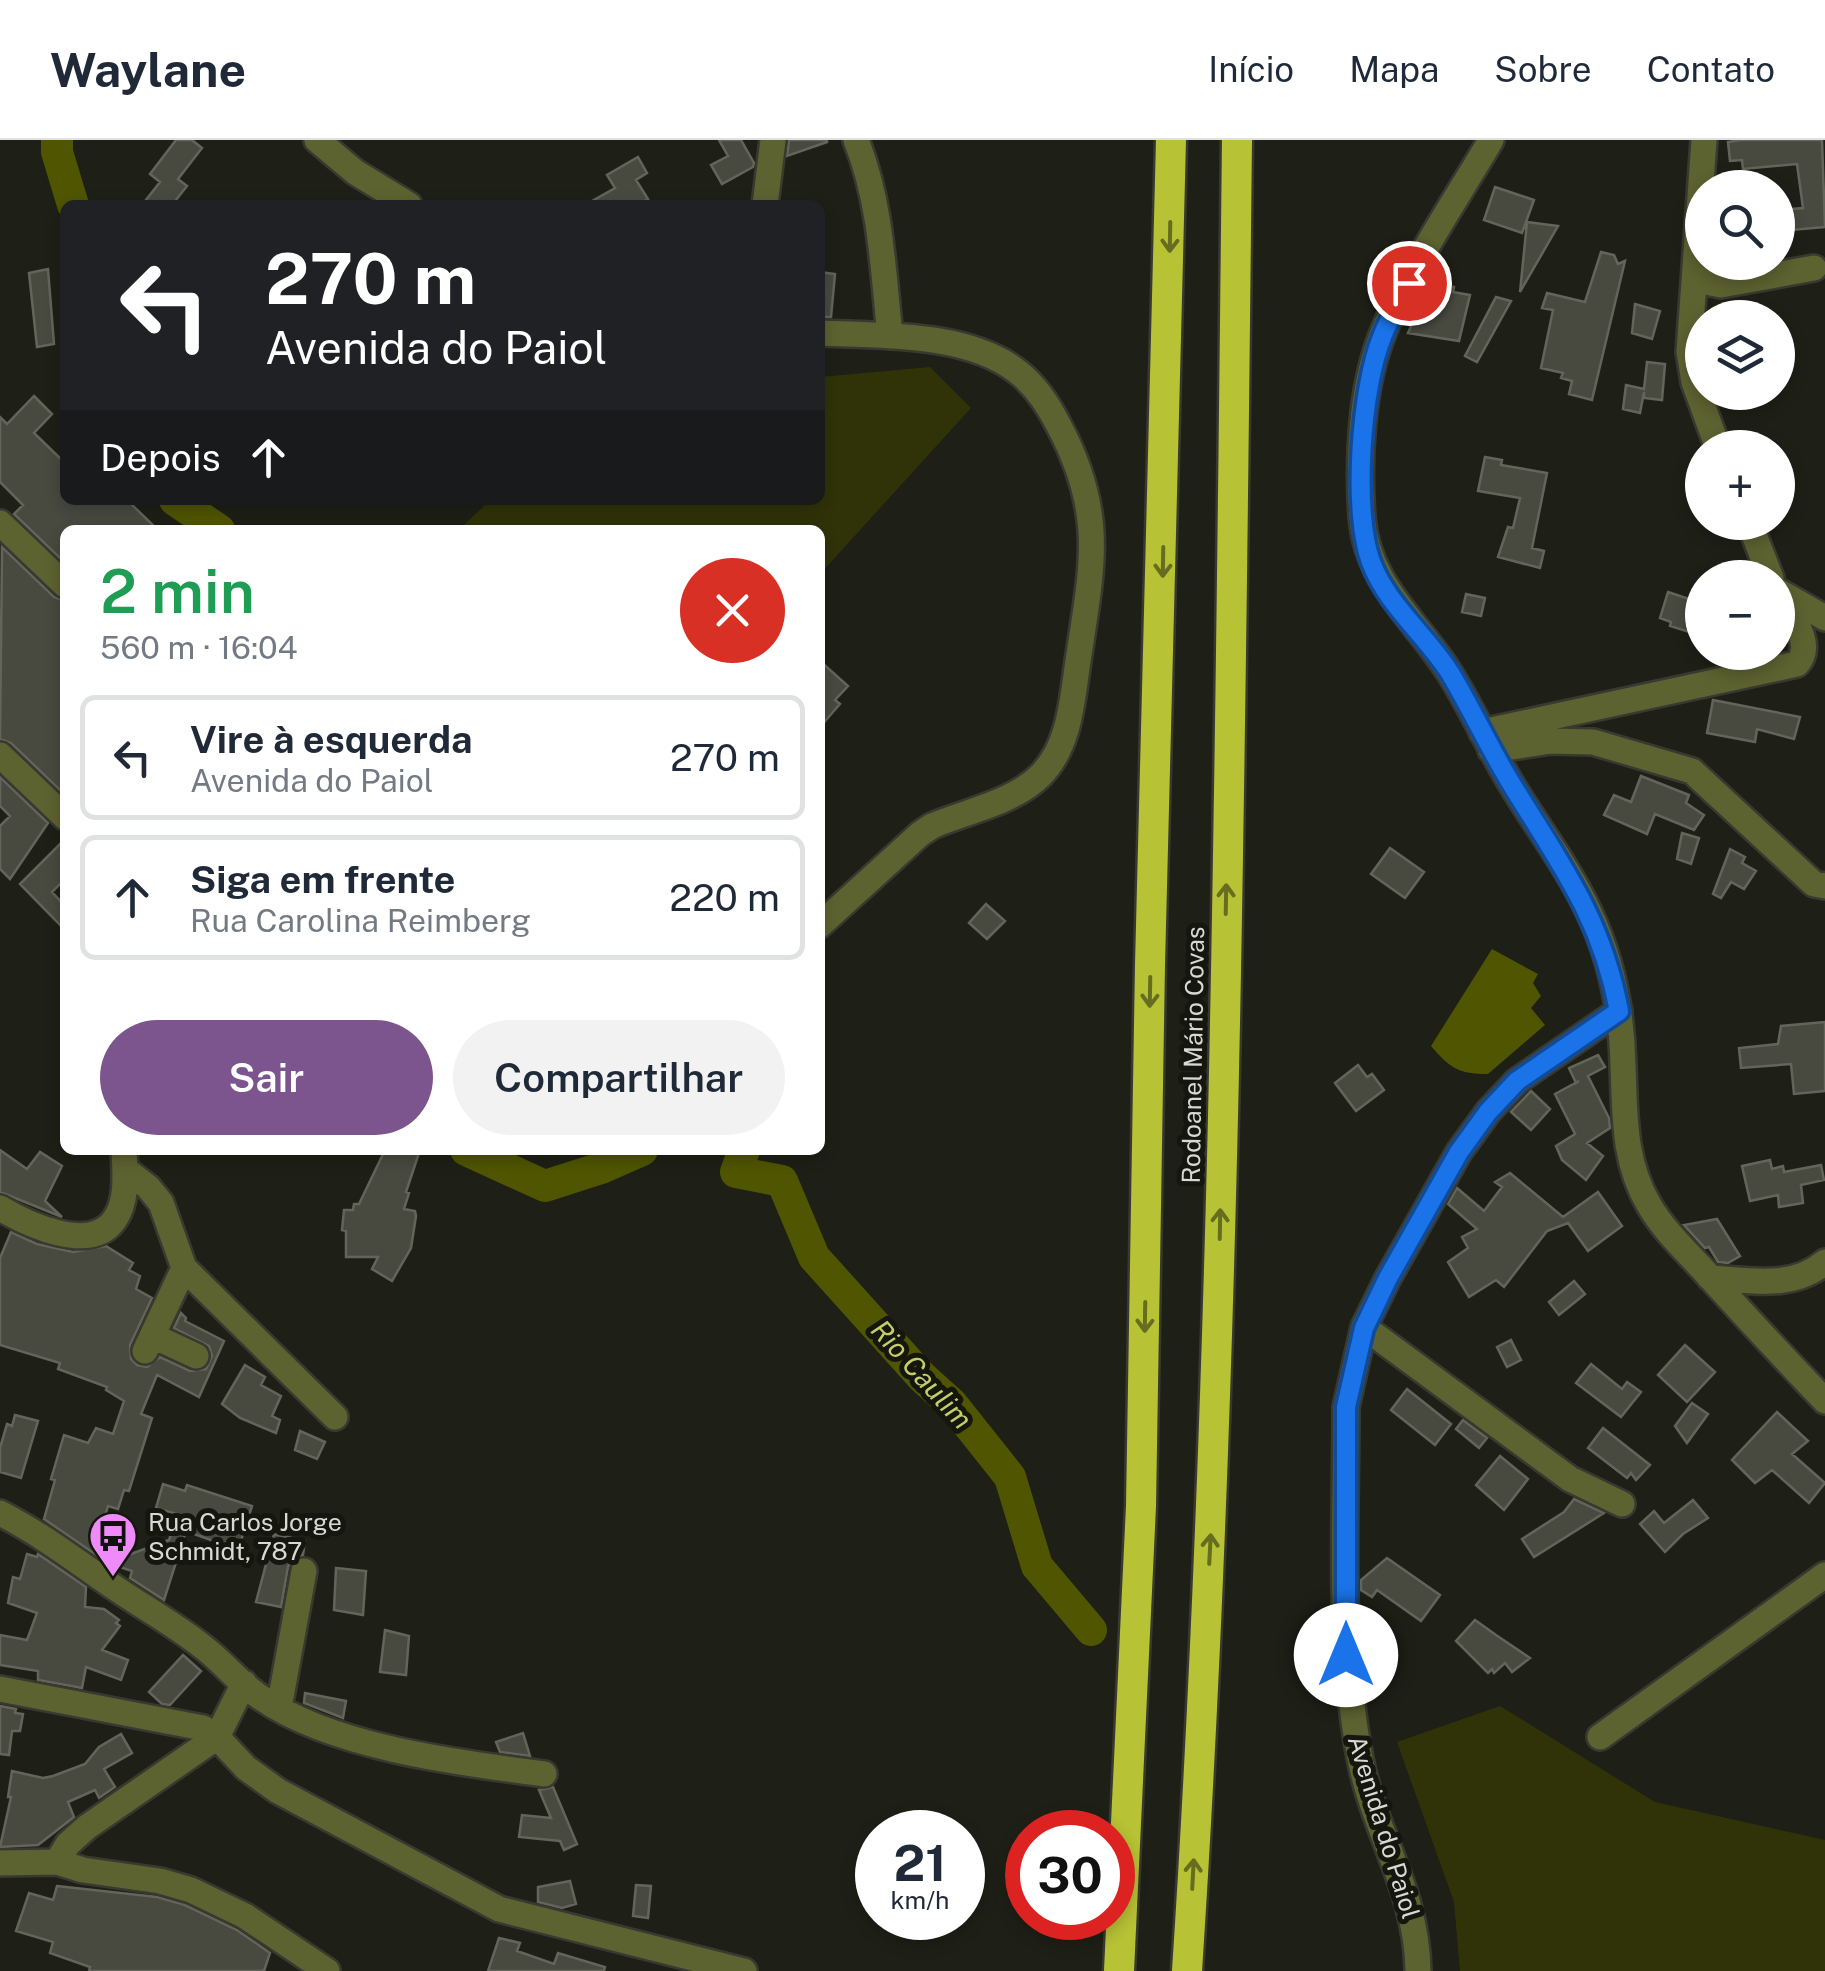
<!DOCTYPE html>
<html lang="pt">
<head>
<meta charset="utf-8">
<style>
  :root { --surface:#fff; --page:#f2f2f3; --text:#1f2937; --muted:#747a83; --line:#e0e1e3; --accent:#7c558e }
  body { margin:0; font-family:"Public Sans",sans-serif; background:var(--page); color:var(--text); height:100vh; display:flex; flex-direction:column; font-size:38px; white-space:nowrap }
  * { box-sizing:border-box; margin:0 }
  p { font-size:32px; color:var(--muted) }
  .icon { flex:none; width:55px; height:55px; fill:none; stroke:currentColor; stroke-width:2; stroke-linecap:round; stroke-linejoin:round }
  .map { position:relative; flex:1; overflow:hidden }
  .sheet { position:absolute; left:60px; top:385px; width:765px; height:630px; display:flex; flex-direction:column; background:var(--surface); border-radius:15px; box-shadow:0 5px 15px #0003 }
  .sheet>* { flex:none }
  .hud { position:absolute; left:60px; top:60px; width:765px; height:305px; border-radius:15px; box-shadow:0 5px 15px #0003; background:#202124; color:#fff; overflow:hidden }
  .tools { position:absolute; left:1685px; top:30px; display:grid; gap:20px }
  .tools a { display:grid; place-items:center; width:110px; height:110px; border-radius:50%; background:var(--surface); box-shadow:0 5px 15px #0003; font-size:50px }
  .speed { position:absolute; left:855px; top:1670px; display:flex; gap:20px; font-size:50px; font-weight:700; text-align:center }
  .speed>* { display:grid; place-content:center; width:130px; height:130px; border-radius:50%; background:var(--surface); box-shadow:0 5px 15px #0003; line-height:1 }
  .speed small { font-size:25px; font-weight:400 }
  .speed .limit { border:15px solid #d22; background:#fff; color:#111 }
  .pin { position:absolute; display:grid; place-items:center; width:85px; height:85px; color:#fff; margin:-42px; border:5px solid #fff; border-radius:50%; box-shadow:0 2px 10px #0007 }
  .me { position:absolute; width:110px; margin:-55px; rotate:0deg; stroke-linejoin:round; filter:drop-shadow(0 0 8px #0008) }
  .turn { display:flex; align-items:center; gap:35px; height:210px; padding:0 40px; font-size:45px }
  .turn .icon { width:130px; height:130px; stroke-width:2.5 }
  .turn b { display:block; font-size:70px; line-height:85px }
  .then { display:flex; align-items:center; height:95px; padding:0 40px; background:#0003; gap:20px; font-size:38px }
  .round { display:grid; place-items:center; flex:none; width:105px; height:105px; border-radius:52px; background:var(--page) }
  .overview { display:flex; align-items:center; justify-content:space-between; height:170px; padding:0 40px }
  h1 { font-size:60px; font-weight:600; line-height:75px; color:#1e9e55 }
  .action { display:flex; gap:20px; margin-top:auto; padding:20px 40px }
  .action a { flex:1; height:115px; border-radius:60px; background:var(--accent); color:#fff; font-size:40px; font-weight:600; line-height:115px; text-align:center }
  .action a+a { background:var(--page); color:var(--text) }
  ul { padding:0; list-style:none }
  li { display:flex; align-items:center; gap:30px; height:125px; margin:0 20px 15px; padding:0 20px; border:5px solid var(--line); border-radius:15px }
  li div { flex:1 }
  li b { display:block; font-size:38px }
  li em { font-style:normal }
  header { display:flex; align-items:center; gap:60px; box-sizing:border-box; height:140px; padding:0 50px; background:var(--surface); border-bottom:2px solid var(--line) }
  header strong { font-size:48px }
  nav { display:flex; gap:55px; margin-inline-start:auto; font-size:35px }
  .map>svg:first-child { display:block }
  .green { fill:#303308 }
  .water { fill:#4f5500 }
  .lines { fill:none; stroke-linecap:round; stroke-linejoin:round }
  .river { stroke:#4f5500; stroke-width:32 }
  .building { fill:#484a40; stroke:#63655a; stroke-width:2.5 }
  .minor-casing { stroke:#383930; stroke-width:30 }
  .highway-casing { stroke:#383930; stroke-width:35 }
  .minor { stroke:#5d6231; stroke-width:25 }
  .highway { stroke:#b7c234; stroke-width:30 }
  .oneway { stroke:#666c20 }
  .route-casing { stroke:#114b97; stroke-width:25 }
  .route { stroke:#1a73e8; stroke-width:18 }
  .labels { text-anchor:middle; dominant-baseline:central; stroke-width:10; stroke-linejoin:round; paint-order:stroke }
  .street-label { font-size:25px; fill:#d9d9d3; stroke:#15160d }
  .poi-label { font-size:25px; fill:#d9d9d3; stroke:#15160d; text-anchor:start }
  .water-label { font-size:28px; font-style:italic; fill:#c4ce68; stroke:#15160d }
</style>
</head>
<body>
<header>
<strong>Waylane</strong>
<nav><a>Início</a><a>Mapa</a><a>Sobre</a><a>Contato</a></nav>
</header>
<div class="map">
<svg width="1825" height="1831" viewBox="0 0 1825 1831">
  <rect width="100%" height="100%" fill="#1e1f16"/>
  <!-- green -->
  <path class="green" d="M930,227L971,268L820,434V390H459L490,360H627L635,363L639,360H820V237Z
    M1500,1566L1655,1662L1825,1700V1831H1460L1454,1762L1397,1602Z"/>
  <!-- water -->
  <path class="water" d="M1492,809L1538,834L1533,843L1541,856L1531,868L1545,885L1488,934C1458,934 1450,928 1431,906Z"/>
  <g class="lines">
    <!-- river -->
    <path class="river" d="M57,0V12L73,65
      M175,360L219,390
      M466,1010L545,1046L601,1028L642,1010
      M744,1010L736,1032L782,1041L814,1117L922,1237L952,1264L1010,1337L1037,1426L1091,1490"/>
  </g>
  <!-- building -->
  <path class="building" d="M176,0H192L202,8L178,39L187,46L172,65H142L160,42L150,34Z
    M719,0H741L754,23L753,27L722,44L711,25L728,16Z
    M789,0H827V2L787,16Z
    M1740,0H1822L1825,87L1792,90L1791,85L1778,86V70L1803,68L1797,24L1743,29L1742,20L1730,21L1728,2Z
    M638,17L647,33L636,40L648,59L637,65H585L615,48L607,35Z
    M1495,47L1534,60L1522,93L1484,80Z
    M1527,82L1558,86L1520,152Z
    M1601,112L1614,115L1618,124L1625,121L1592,260L1569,254L1572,241L1561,238L1563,233L1541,228L1553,170L1542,168L1547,153L1585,162Z
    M48,129L54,204L37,207L29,133Z
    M820,132L835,134L831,177H820Z
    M1434,143L1454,147L1453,152L1470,155L1459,201L1408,193L1415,177L1420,178L1425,159Z
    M1496,157L1511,161L1477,222L1465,216Z
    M1635,164L1660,171L1652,199L1632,193Z
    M1647,222L1665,224L1662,260L1644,258V252L1640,273L1623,269L1626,245L1644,249Z
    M34,256L52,274L34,293L65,323V360H127L158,390H65V423L14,374L23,365L0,342V277L7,284Z
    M1485,317L1502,320L1501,325L1547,333L1532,408L1544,411L1540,428L1498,417L1508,387L1513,388L1520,358L1478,351Z
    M2,407L54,457L65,461V655L11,603L0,599Z
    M1668,452L1689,459L1691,455L1702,458V496L1670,486L1671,482L1660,478Z
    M1466,454L1485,458L1481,476L1462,472Z
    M820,521L848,546L835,560L840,564L820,587Z
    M1713,560L1800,577L1794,599L1757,589L1755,602L1707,593Z
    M1641,636L1689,655L1686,663L1704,675L1694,690L1655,674L1647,694L1604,675L1614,655L1631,662Z
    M0,637L48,683L10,739L0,729V686L10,676L0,666Z
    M1682,693L1699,698L1691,724L1677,719Z
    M65,699V739L52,752L65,766V790L20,744Z
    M1390,708L1424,732L1405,758L1371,734Z
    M1730,709L1745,717L1742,723L1756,731L1744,749L1731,742L1721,758L1713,754Z
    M986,764L1005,781L987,799L969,783Z
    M1825,882V951L1794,954L1791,924L1741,928L1739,908L1778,904L1781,886Z
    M1598,915L1605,927L1588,936L1609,978L1610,988L1587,1003L1603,1016L1586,1040L1562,1020L1556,1006L1575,994L1555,954L1579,941L1576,943L1569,928Z
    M1358,925L1367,937L1372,934L1384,950L1356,971L1335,943Z
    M1531,951L1550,969L1531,990L1511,972Z
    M0,1010L27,1029L40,1012L62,1026L45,1061L62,1077L0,1052Z
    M385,1010H420L406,1052L409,1053L404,1069L415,1071L416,1076L411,1108L392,1141L372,1129L378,1117H346V1091L342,1090L344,1070H353L354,1064H359Z
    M1770,1020L1772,1029L1783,1026L1784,1032L1821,1025L1824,1040L1801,1045L1803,1063L1779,1067L1778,1055L1750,1061L1742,1026Z
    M1510,1033L1563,1077L1598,1052L1622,1086L1588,1111L1568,1083L1547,1091L1504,1147L1496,1140L1469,1157L1448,1122L1468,1108L1462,1097L1477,1089L1448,1064L1457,1048L1484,1071L1502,1047L1495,1042Z
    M1717,1079L1740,1116L1728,1123L1718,1122L1709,1107L1705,1108L1684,1085Z
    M11,1092L37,1104L73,1112L106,1106L133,1123L129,1130L140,1136L136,1149L152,1158L130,1205L131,1219L137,1225L147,1227L160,1217L190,1231L206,1229L212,1216L209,1206L174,1188L181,1173L186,1178L185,1181L224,1201L199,1257L157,1235L141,1274L152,1278L129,1351L124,1350L118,1369L108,1366L100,1393L114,1398L111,1407L131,1414L169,1400L177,1374L156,1368L163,1344L185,1351L187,1345L252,1366L238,1410L186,1391L164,1460L130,1438L132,1431L108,1423L44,1379L55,1340L51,1339L64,1295L88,1303L96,1288L113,1294L124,1261L106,1250L107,1247L58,1229L60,1223L0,1205V1118Z
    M1574,1141L1585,1154L1559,1175L1549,1162Z
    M1511,1200L1521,1220L1507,1227L1497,1207Z
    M1685,1205L1715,1232L1687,1262L1658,1235Z
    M1591,1224L1622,1249L1627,1242L1641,1252L1621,1277L1576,1243Z
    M245,1225L265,1237L261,1245L281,1256L272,1276L280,1280L276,1293L240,1278L222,1264Z
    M1407,1249L1451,1284L1435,1305L1391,1270Z
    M1692,1263L1708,1274L1687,1303L1675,1286Z
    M1777,1272L1808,1301L1792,1314L1825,1343L1809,1363L1772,1330L1755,1343L1732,1320Z
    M15,1275L38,1281L21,1338L0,1332V1308L7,1284L12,1286Z
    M1463,1280L1487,1298L1479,1308L1456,1289Z
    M1603,1288L1650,1325L1636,1340L1631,1333L1627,1338L1588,1308Z
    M300,1291L325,1302L317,1319L295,1310Z
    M1500,1316L1528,1339L1504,1370L1476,1345Z
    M1574,1359L1604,1373L1534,1417L1522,1399L1564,1372Z
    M1693,1360L1708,1378L1683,1394L1665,1412L1640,1384L1654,1371L1664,1383Z
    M274,1394L305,1401L303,1415L292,1420L288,1427L281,1467L256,1462Z
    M27,1414L37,1417L38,1414L86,1447L85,1467L104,1469L119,1480L116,1483L120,1486L102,1510L128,1520L121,1540L86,1527L82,1548L38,1540V1531L0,1525V1495L27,1500L37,1473L8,1463L13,1437L20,1439Z
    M1387,1418L1440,1455L1421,1481L1377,1450L1372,1457L1361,1450V1440Z
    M336,1428L366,1431L363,1475L334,1470Z
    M1475,1480L1496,1495L1530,1518L1512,1532L1505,1523L1494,1533L1492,1529L1488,1533L1456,1501Z
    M385,1490L409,1496L406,1535L380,1532Z
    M183,1515L201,1531L170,1565L162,1564L149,1552Z
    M305,1553L346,1561L343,1578L304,1563Z
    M0,1566L16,1569L15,1573L23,1574L20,1591H12L9,1615L0,1614Z
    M523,1593L530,1616L500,1612L496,1602Z
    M121,1594L132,1613L104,1629L115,1647L99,1658L95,1650L68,1662L74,1677L38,1705L0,1707L11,1657H8L12,1631L43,1638L53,1636L85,1624L99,1607Z
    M553,1647L577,1704L564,1710L560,1701L519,1697L522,1675L551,1678L539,1650Z
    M570,1741L576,1764L562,1768L538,1762V1747Z
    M636,1745L651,1746L648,1778L633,1776Z
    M57,1746L157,1757L185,1765L237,1790L270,1813L264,1831H89L90,1827L50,1813L53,1802L16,1791L29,1753L53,1760Z
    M499,1798L520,1803L517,1811L554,1824L558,1813L605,1827L604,1831H488Z"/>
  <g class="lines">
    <!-- minor casing -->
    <g class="minor-casing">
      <path id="minor" d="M317,0L355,32L409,65
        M856,0C881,62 883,130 890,196
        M1491,0C1456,60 1406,133 1381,198C1361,251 1358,320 1362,377C1367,443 1415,479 1449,532C1473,570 1491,612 1515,650C1540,691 1569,729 1589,772C1612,820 1622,873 1623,926C1625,974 1623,1021 1649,1065C1664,1091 1687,1112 1707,1134C1746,1177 1785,1219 1825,1261
        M1704,0L1689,212L1694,242L1718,308
        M765,65L773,0
        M1696,140L1721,145L1814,128
        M820,193C881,196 968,192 1018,232C1036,246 1049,266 1059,286C1106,374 1092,427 1078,521C1072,561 1070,605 1041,635C1013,663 967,671 932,686L920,694L820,785
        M1749,382L1771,438
        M0,383L65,445
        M1778,451L1825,478
        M1482,592L1797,524C1816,503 1789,474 1778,453
        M1491,610L1551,601L1593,602L1692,631L1814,744L1825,746
        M0,615L65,677
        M125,1029L148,1047L161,1063L184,1128L335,1277
        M0,1068C27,1084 91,1115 115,1079C128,1060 125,1032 124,1010
        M1710,1138C1749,1140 1793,1150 1825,1122
        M1364,1187L1570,1339L1622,1364
        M153,1196L196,1216
        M145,1211L184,1128
        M0,1373C39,1393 72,1418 108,1443C139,1465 173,1483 203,1507C223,1522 239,1543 260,1557C330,1607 459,1623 544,1634
        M0,1549L203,1588L217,1597L246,1628L278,1651L499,1769L744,1831
        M279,1568L304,1431
        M1600,1597L1825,1435
        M57,1722L68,1704L87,1687L217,1597L244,1543
        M0,1723L57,1722L83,1730L160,1741L191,1750L245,1776L327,1831
        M1418,1831C1417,1750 1374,1693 1360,1618C1338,1503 1346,1384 1346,1267L1364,1187L1388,1138L1459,1012L1488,972L1517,941L1619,871"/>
    </g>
    <!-- highway casing -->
    <g class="highway-casing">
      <path id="highway" d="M1119,1831L1141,1366L1150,825L1171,0
        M1187,1831C1227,1222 1230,610 1237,0"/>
    </g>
    <!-- minor -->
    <use href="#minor" class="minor"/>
    <!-- highway -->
    <use href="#highway" class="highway"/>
  </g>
  <!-- one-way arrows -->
  <defs><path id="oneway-shaft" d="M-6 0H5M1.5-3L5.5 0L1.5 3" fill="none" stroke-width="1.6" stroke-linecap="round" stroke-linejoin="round" transform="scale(2.5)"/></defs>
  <g class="oneway">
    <use href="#oneway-shaft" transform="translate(1170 97) rotate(91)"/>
    <use href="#oneway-shaft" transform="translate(1163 422) rotate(91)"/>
    <use href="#oneway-shaft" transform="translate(1226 759) rotate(-89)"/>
    <use href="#oneway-shaft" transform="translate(1150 852) rotate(91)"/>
    <use href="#oneway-shaft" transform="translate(1220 1084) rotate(-89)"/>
    <use href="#oneway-shaft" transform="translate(1145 1177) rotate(91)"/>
    <use href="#oneway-shaft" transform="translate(1210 1409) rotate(-87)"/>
    <use href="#oneway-shaft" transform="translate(1193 1734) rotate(-87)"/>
  </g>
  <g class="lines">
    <!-- route casing -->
    <g class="route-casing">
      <path id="route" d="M1346,1515V1267L1364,1188L1388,1138L1459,1012L1488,972L1517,941L1619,871C1601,775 1558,721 1509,640C1488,605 1471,568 1450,533C1426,495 1387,465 1371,422C1352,371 1361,248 1382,197C1389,178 1400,161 1409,143"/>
    </g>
    <!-- route -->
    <use href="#route" class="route"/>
  </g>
  <!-- icons -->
  <defs>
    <g id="bus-pin" transform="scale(2.5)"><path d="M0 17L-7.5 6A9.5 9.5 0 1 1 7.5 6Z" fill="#ee8bf8" stroke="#15160d"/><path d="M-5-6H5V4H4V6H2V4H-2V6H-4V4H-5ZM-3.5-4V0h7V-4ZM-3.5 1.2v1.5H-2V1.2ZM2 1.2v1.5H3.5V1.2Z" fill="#111"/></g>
  </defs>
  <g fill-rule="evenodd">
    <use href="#bus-pin" x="113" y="1396"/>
  </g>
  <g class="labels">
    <!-- street labels -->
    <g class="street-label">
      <text transform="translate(1193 915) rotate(-89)">Rodoanel Mário Covas</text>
      <text transform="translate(1384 1687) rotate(73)">Avenida do Paiol</text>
    </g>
    <!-- poi labels -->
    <g class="poi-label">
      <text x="148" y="1382">Rua Carlos Jorge<tspan x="148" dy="29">Schmidt, 787</tspan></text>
    </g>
    <!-- water labels -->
    <g class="water-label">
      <text transform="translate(922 1234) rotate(48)">Rio Caulim</text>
    </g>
  </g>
</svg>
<div class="tools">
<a><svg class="icon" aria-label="search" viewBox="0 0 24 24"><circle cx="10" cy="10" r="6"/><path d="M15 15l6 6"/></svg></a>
<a><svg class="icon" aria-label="layers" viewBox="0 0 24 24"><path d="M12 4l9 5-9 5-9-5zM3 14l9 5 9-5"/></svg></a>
<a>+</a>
<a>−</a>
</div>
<div class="speed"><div>21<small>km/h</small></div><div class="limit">30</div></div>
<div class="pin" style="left:1409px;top:143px;background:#d93025"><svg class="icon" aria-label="arrive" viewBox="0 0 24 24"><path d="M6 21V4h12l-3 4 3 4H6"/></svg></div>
<svg class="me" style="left:1346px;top:1515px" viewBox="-20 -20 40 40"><circle r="19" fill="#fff"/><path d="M0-13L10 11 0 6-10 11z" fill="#1a73e8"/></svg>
<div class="hud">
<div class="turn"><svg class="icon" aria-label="left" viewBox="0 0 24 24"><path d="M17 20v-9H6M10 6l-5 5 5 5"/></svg><div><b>270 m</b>Avenida do Paiol</div></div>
<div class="then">Depois<svg class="icon" aria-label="ahead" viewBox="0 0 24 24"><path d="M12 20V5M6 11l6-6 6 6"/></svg></div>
</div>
<section class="sheet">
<div class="overview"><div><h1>2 min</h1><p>560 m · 16:04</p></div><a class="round" style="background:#d93025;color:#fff"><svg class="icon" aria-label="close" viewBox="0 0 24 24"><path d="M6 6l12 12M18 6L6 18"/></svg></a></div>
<ul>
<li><svg class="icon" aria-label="left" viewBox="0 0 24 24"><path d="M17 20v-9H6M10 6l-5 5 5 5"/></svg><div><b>Vire à esquerda</b><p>Avenida do Paiol</p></div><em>270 m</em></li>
<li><svg class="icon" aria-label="ahead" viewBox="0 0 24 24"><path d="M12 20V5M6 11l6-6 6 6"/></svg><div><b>Siga em frente</b><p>Rua Carolina Reimberg</p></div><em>220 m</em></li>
</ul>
<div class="action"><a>Sair</a><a>Compartilhar</a></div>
</section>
</div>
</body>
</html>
